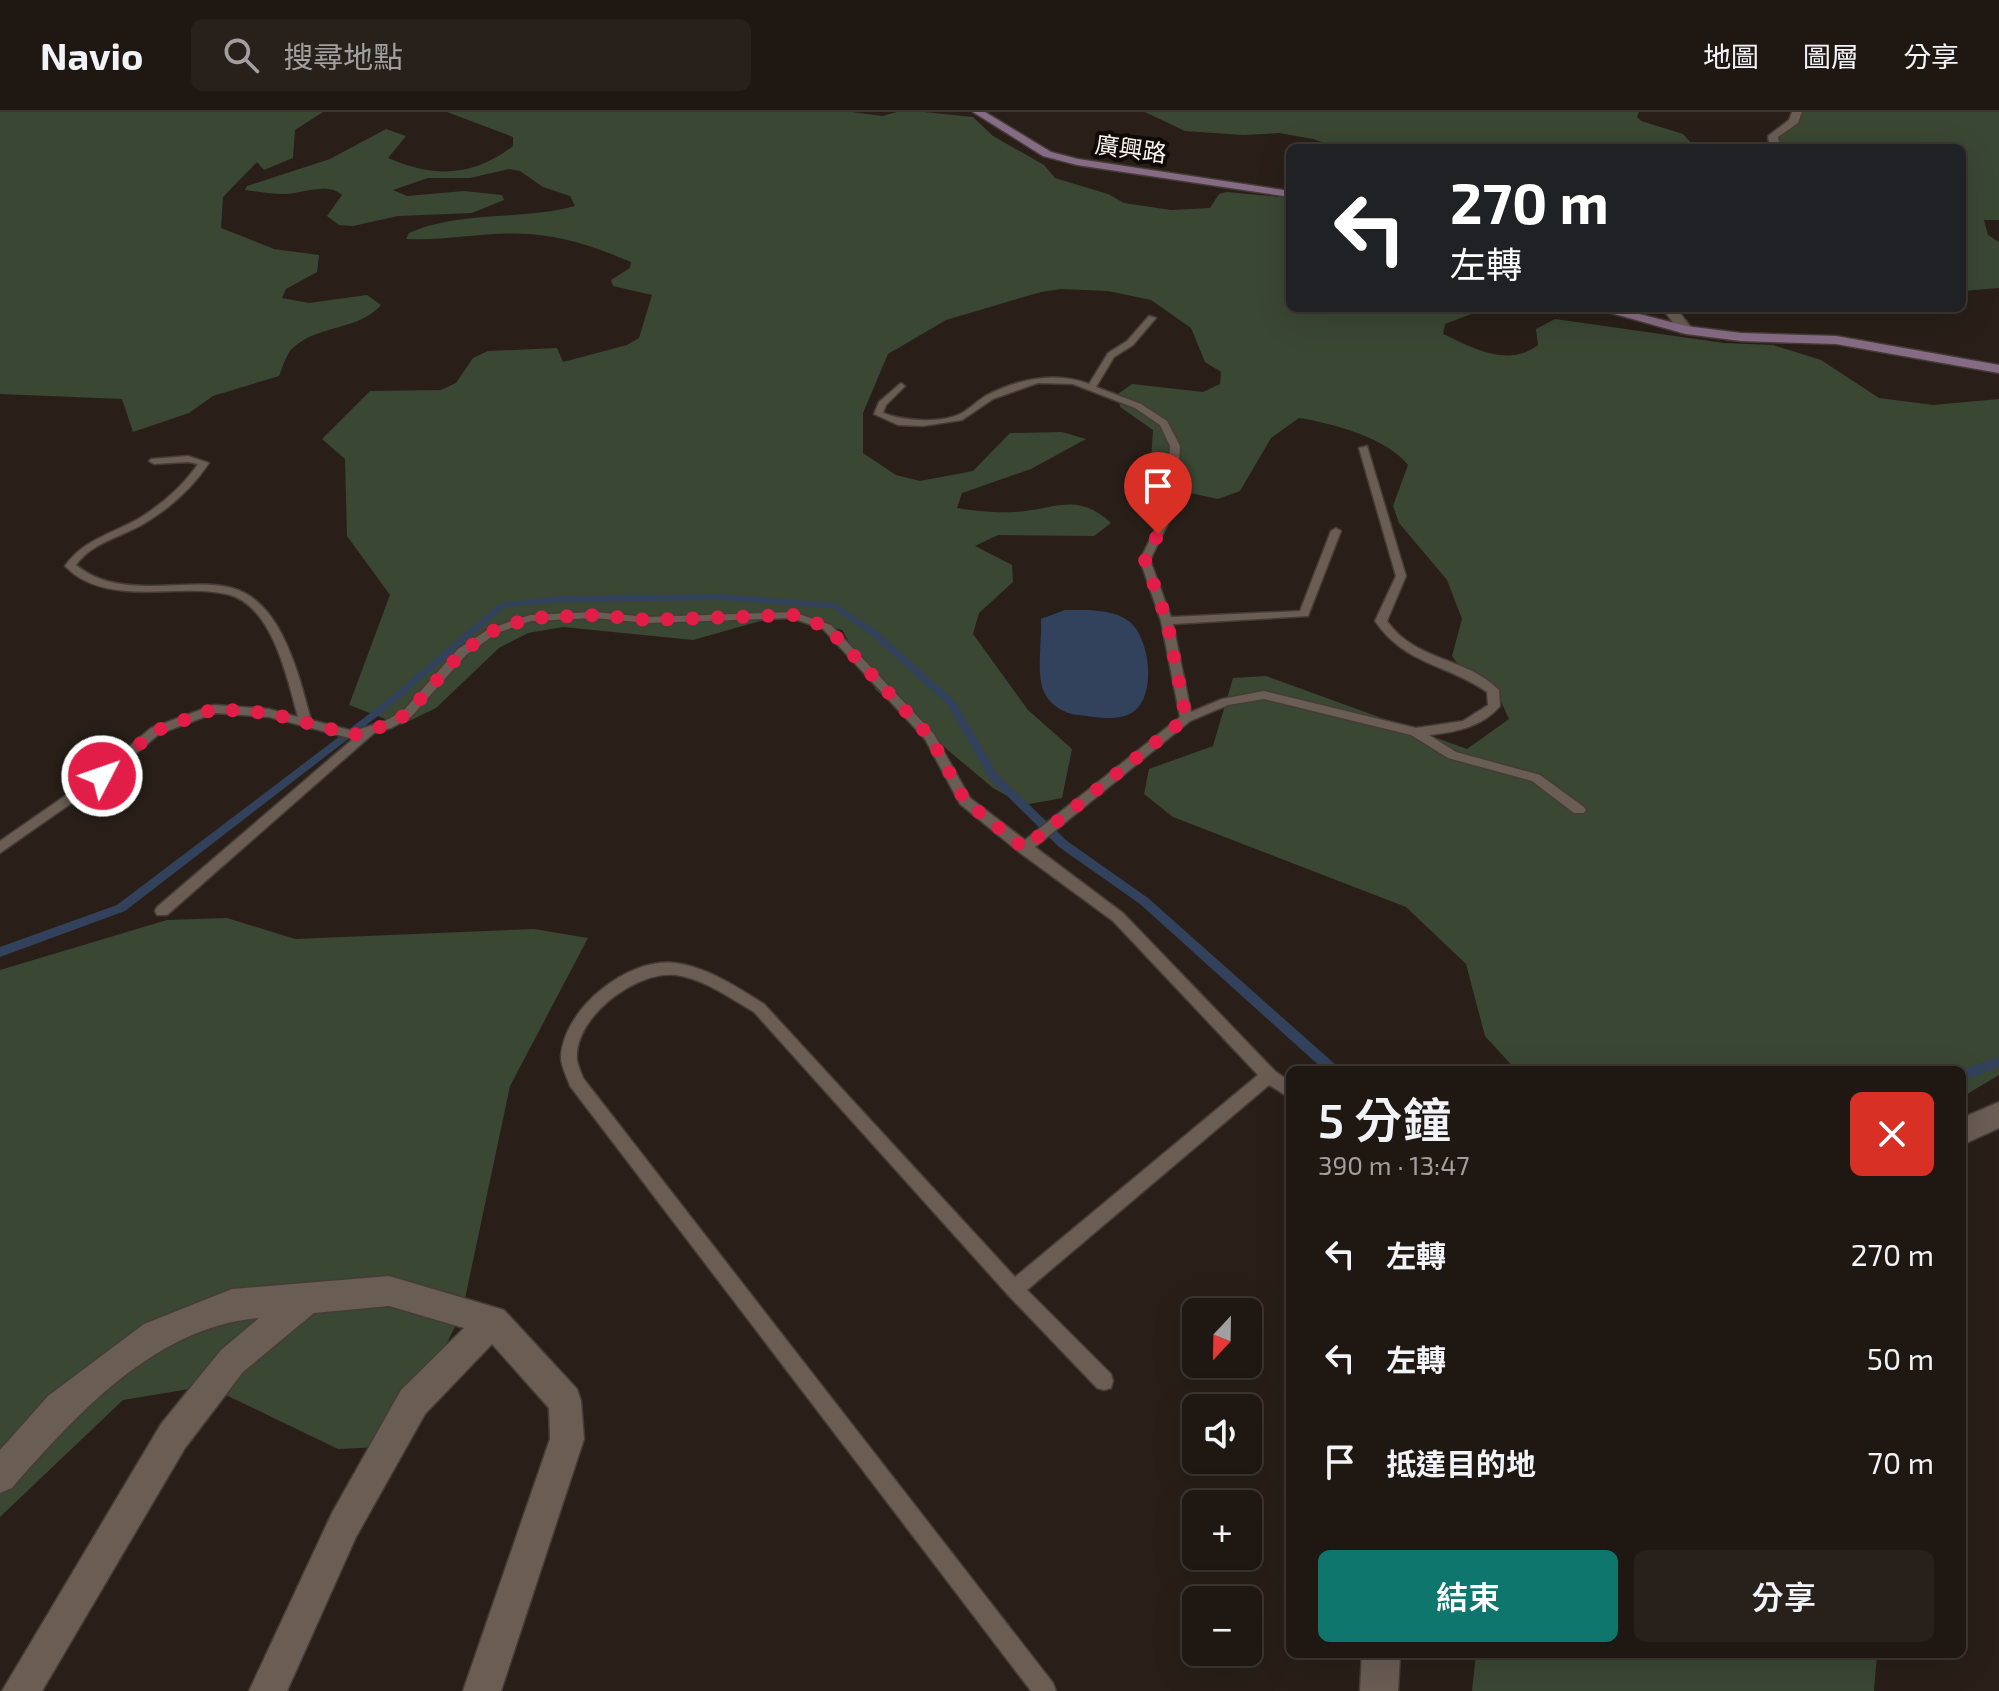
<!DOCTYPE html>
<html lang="zh-TW">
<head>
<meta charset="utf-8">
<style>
  :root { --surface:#1f1712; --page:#27201b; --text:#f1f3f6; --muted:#a19f9f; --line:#3c3632; --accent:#0f766e }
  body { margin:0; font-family:"Exo 2","Noto Sans TC",sans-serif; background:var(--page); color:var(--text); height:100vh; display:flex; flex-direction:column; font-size:30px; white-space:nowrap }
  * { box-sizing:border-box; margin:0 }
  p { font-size:26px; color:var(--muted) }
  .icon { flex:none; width:44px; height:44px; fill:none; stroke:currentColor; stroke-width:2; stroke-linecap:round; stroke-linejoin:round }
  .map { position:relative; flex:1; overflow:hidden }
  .sheet { position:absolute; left:1286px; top:954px; width:680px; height:592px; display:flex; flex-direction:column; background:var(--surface); border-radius:12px; box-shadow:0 8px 32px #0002,0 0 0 2px var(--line) }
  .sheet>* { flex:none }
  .guide { position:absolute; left:1286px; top:32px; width:680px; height:168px; border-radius:12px; box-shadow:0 8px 32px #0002,0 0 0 2px var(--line); background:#202124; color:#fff; overflow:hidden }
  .needle { width:52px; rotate:202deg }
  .buttons { position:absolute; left:1182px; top:1186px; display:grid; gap:16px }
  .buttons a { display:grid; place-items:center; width:80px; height:80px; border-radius:12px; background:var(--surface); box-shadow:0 8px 32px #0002,0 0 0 2px var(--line); font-size:40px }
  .pin { position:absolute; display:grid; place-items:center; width:68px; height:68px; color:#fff; margin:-82px -34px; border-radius:50% 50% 50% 0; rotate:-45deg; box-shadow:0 0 8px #0007 }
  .pin .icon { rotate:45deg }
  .me { position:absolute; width:88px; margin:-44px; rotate:49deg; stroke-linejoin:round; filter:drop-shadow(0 0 6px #0008) }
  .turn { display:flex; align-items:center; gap:28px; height:168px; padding:0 32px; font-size:36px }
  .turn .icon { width:104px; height:104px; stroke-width:2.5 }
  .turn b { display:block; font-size:56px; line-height:68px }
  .round { display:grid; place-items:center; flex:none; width:84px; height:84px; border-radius:12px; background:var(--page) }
  .headline { display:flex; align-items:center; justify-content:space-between; height:136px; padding:0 32px }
  h1 { font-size:48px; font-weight:600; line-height:60px }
  .action { display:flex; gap:16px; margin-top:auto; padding:16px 32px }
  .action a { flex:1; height:92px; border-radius:12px; background:var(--accent); color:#fff; font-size:32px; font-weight:600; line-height:92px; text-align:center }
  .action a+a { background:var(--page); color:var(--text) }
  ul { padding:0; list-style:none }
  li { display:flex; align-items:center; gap:24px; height:104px; padding:0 32px }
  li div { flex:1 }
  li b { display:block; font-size:30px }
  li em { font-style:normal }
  header { display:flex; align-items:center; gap:48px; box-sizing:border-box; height:112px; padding:0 40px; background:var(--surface); border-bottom:2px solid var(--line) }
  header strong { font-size:38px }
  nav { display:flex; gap:44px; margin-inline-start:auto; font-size:28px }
  .search { width:560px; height:72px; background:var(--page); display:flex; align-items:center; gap:20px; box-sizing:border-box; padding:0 28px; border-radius:12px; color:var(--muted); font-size:30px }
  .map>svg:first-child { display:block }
  .green { fill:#3a4733 }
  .water { fill:#32425d }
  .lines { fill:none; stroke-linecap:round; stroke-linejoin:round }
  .stream { fill:#32425d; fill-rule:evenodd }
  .lane-casing { stroke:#453c37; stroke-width:3 }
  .street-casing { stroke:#453c37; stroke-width:3 }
  .secondary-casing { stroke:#453c37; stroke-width:3 }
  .lane { fill:#695d54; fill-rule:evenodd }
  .street { fill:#695d54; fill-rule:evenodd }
  .secondary { fill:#866b84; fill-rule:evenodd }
  .route { stroke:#e11d48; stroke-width:14; stroke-dasharray:0 25.2 }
  .labels { text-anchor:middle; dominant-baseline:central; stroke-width:8; stroke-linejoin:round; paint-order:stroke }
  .far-street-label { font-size:24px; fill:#f9f2ed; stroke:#0f0a07 }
</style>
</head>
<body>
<header>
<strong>Navio</strong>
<div class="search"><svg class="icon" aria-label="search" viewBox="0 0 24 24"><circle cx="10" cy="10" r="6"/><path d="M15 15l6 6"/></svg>搜尋地點</div>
<nav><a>地圖</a><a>圖層</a><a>分享</a></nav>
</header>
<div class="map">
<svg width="1999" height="1579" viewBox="0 0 1999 1579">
  <rect width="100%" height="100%" fill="#291f18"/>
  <!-- green -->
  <path class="green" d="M0,0H323L295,18L293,46L264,58L257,50L223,85L221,116L274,137L319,143L317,160L286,177L282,186L309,191L367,183L381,193C360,218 318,213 294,235C286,241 283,255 279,264L213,284L189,301L133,320L122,287L0,282Z
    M447,0H852L882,4L897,0H924L973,5L993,24L1044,53L1055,66L1108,82L1124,91L1171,98L1210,96L1219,82L1227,80L1290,86V196H1487L1445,212L1443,222C1473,236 1508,256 1538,233L1536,217L1555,207L1724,231L1773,233L1821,248L1879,286L1933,293L1999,287V963L1962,985V958H1516L1485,924L1466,852L1406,795L1173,705L1144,682L1149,657L1213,634L1233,566L1266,564L1467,637L1509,607L1498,583L1467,565L1452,544L1462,507L1447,468L1399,411L1393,394L1408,353C1387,326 1332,311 1299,306L1271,326L1240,379L1218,387L1162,375L1150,361L1153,318L1120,295L1118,282L1132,272L1203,280L1220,272L1221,260L1205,250L1191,216L1151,188L1108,179L1061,177L1041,180L946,208L888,242L863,301V341L896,363L920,369L973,359L1010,321L1062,320L1086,327L1031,357L962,381L957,396C975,399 997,401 1015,400C1054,398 1077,379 1111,411L1094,424L998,423L975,434L1012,453L1013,470L979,501L973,522L1028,598L1072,637L1062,686L1024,693L993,676L876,578L842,518L785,502L693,528L563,515L528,521L499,536L436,596L401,613L349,593L390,483L347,424L345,347L322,327L370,279L441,278L456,271L473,246L488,239L557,236L563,250L627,233L639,226L652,183L613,174L611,168L630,156L631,150C598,136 567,125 530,122C489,119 447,129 406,127L409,121C461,98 520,109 575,94L570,84L543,75L520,59L509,57L470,66H428L393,78L407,84L464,79L502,83L504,88L472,101L398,104L353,114L339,113L327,104L342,83C328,70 303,81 285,82C272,82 258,80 245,78L247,74L330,47L386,17L406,24L388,46C434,66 473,65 513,34V25Z
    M1145,0H1639L1637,5L1641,9L1683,22L1696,36H1340L1313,27L1279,21L1243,23L1185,19Z
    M1796,0H1999V108H1984L1988,123L1999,130V176L1962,179V36H1770L1768,30L1800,4Z
    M227,806L295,827L534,817L588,826L510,974L462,1201L413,1298L380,1335L338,1337L207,1274L123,1288L0,1405V858L167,808Z
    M1476,1542H1877L1874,1579H1472Z"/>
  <!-- water -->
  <path class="water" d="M1065,498C1085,498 1113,496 1130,510C1150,527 1157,584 1133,600C1117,610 1096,605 1079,603C1063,602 1047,591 1042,575C1037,555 1042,528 1041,507Z"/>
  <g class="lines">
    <!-- stream -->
    <path class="stream" d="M722,482L835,491L877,519L955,589L998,663L1067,729L1148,786L1337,954L1339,958H1324L1140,792L1059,735L990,667L948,593L871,523L833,496L722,488L563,490L505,495L387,597L125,799L0,845V835L117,793L381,593L500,491L563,484Z
      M1999,945V955L1962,969V958Z"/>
    <!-- lane casing -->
    <g class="lane-casing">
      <path id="lane" d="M1149,204L1156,206L1133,233L1114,245L1096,275L1141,292L1167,309L1180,334L1176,395L1150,448L1171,505L1300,499L1331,419L1336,416L1341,419L1308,504L1173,512L1191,600L1222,587L1264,579L1416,616L1463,609L1488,593L1487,580C1447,552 1405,553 1375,509L1396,464L1359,336L1367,334L1406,464L1387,509C1416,550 1467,545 1499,578L1500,594C1482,615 1456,620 1429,623L1456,640L1540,663L1584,695L1586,698L1584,701H1574L1532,669L1448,646L1411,623L1264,587L1228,593L1190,609L1035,735L1123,801L1275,959L1290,970V986L1269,973L1027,1178L1111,1262L1113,1269L1111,1276L1104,1278L1097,1276L1008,1183L754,900C730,886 704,867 676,863C636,858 573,906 577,948C578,954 581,960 583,966L1053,1571L1056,1579H1031L570,974C567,965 561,954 561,945C563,897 628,845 675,851C707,855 737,875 764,892L1015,1165L1258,963L1113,809L1019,740L960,692L925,627L823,517L792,506L647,511L595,506L531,509L497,521L466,543L411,605L391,616L374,621L167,803H157L155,799L157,795L353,627L269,605L215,601L159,622L106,667L0,741V729L98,661L151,616L214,593L269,597L298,605C287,566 272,491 226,482C194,475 159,482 126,479C103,477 81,471 65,454C83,428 111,422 138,407C161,393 183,374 198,352L188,350L154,352L149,349L151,347L188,344L209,351C193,375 170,396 145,411C122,425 92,430 76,453C97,470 119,473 145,474C173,475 204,469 232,476C282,489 299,564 311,608L353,619L383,610L403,599L458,537L489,517L530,503L595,500L647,505L793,500L831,513L934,622L970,686L1025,728L1180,605L1161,509L1140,448L1166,395L1170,334L1160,313L1135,296L1073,272L1038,271L993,287L962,308L923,314L898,313L874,302L879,290L901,271L905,274L886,293L883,301C903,309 942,312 962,301C971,296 978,288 987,283C1018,267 1056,259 1089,272L1108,241L1127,229Z"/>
    </g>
    <!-- street casing -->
    <g class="street-casing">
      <path id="street" d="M1792,0H1802L1798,11L1778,25L1780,36H1770L1768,24L1789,8Z
        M1662,196H1676L1693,218L1691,221H1681Z
        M1999,990V1016L1962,1033V1006Z
        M389,1164L504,1198L577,1277L581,1289L584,1327L501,1579H463L550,1327L549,1296L492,1232L425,1302L356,1425L287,1579H249L332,1401L401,1278L464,1216L389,1194L314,1201L243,1260L185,1336L42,1579H2L161,1312L221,1238L259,1206C155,1215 77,1302 12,1376L0,1381V1338L48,1284L144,1212L232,1177Z
        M1362,1542H1400L1398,1579H1360Z"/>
    </g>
    <!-- secondary casing -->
    <g class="secondary-casing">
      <path id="secondary" d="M973,0H985L1051,40L1078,47L1290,79V85L1077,53L1043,44Z
        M1593,196H1616L1686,214L1741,221L1836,224L1999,253V261L1836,232L1741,229L1686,222Z"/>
    </g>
    <!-- lane -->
    <use href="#lane" class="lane"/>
    <!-- street -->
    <use href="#street" class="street"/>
    <!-- secondary -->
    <use href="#secondary" class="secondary"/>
  </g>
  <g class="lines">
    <!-- route -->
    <path class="route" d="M102,664L155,619L214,597L269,601L353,623L387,613L407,602L462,540L493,519L530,506L595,503L647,508L793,503L827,515L930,625L965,689L1024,736L1186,606L1167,509L1145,448L1158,422"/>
  </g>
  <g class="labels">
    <!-- far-street labels -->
    <g class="far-street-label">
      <text transform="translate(1131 36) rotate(8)">廣興路</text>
    </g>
  </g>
</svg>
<div class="buttons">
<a><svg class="needle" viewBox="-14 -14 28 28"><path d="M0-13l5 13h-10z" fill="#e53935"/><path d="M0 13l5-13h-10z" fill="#a19f9f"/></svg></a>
<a><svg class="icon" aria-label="sound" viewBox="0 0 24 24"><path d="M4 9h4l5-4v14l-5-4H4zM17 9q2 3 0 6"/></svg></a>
<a>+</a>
<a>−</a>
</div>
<div class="pin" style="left:1158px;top:422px;background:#d93025"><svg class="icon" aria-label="arrive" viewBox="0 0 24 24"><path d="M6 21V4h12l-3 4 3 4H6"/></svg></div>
<svg class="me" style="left:102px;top:664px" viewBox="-20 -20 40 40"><circle r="17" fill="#e11d48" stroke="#fff" stroke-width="3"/><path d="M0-11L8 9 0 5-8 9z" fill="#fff"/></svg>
<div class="guide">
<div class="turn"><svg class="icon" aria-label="left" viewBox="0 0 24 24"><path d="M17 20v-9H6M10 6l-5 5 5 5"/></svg><div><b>270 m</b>左轉</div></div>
</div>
<section class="sheet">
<div class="headline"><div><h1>5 分鐘</h1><p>390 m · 13:47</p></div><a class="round" style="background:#d93025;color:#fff"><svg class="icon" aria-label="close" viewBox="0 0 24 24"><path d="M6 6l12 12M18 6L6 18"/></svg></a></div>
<ul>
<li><svg class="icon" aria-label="left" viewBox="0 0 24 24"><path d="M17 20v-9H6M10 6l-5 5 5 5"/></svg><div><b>左轉</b></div><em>270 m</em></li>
<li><svg class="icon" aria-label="left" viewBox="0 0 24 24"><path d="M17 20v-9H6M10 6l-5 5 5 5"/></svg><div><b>左轉</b></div><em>50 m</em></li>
<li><svg class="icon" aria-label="arrive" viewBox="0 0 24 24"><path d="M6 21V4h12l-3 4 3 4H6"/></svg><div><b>抵達目的地</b></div><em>70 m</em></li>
</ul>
<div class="action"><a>結束</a><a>分享</a></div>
</section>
</div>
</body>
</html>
